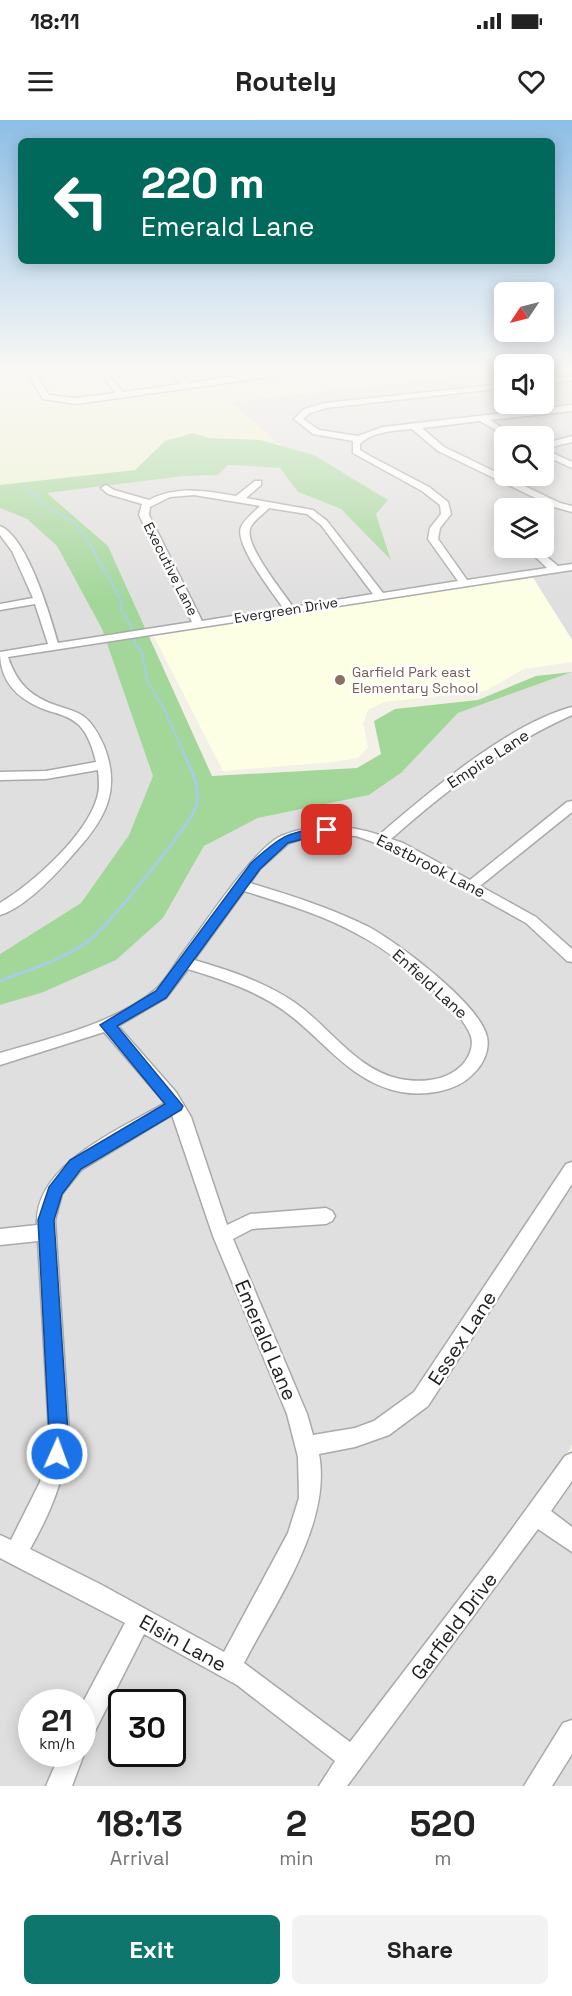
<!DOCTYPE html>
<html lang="en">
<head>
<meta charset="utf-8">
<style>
  :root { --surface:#fff; --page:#f2f2f2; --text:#222; --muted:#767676; --accent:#0f766e }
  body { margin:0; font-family:"Space Grotesk",sans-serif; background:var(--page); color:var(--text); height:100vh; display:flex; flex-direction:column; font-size:22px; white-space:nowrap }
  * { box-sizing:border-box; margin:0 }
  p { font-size:20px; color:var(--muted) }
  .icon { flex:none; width:33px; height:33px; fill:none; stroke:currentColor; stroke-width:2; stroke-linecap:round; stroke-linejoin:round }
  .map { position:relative; height:1666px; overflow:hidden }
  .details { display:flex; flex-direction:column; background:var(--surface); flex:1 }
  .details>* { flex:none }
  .banner { position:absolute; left:18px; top:18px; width:537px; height:126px; border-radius:9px; box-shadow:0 3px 15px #0003; background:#00695c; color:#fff; overflow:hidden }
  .needle { width:39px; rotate:235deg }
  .controls { position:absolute; left:494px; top:162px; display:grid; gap:12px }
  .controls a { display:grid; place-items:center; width:60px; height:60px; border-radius:9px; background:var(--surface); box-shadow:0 3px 15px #0003; font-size:30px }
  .speed { position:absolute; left:18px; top:1569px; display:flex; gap:12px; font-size:30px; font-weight:700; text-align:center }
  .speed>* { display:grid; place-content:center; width:78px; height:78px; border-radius:50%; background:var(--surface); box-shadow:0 3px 15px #0003; line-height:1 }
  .speed small { font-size:15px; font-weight:400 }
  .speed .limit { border:3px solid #111; border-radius:9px; background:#fff; color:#111 }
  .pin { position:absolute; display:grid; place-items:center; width:51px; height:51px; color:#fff; margin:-26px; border-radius:12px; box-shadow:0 3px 9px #0006 }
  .me { position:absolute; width:66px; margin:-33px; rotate:2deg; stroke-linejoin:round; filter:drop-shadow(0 0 4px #0008) }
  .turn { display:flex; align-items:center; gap:21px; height:126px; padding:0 24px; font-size:27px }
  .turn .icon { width:78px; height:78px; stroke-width:2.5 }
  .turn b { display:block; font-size:42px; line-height:51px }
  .eta { display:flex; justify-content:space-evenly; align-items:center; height:102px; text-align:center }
  .eta b { font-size:36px; font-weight:700; line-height:42px }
  .cta { display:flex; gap:12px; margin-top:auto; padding:12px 24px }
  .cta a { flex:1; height:69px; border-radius:9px; background:var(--accent); color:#fff; font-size:24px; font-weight:700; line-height:69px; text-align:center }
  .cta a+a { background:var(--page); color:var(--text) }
  .status { display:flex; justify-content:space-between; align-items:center; height:42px; padding:0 30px; background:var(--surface); direction:ltr }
  .status svg { height:16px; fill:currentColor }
  header { display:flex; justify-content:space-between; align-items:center; height:78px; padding:0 24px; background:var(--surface); font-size:27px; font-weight:700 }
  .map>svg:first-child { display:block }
  .residential { fill:#e0dfdf; fill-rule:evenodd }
  .education { fill:#fcffe4 }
  .farmland { fill:#ecf2d2 }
  .forest { fill:#a3d699 }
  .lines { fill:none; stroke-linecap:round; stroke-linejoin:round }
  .stream-far2 { stroke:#a4cee4; stroke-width:1.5 }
  .stream-far1 { stroke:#a4cee4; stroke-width:2 }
  .stream { stroke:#a4cee4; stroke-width:3 }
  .minor-casing { stroke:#a9a9a9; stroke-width:3 }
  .minor { fill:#fff; fill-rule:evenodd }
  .route { fill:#1a73e8; stroke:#114b97; stroke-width:1.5 }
  .education-dot { fill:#8d6e63; stroke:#fff; stroke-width:2 }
  .labels { text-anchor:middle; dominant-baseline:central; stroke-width:5; stroke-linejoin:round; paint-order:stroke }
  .far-street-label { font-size:14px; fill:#222; stroke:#fff }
  .far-education-label { font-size:14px; fill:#785e54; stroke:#fff; text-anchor:start }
  .street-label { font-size:16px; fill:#222; stroke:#fff }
  .near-street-label { font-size:20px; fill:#222; stroke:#fff }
</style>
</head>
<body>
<div class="status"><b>18:11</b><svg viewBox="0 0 49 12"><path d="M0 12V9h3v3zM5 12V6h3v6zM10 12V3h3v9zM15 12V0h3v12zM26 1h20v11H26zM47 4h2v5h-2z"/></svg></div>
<header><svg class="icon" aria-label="menu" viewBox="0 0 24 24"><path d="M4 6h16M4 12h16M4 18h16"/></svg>Routely<svg class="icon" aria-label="heart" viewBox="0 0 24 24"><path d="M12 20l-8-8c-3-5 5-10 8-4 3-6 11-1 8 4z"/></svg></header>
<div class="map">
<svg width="572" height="1666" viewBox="0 0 572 1666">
  <rect width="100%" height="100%" fill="#f3f0e8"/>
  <!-- residential -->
  <path class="residential" d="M543,248H572V520L530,453L147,512L108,426L47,373L184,356L217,355L228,345L280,348L298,372L341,389L391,438L376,394L388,380L314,335L281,326L230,282L504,251V284H543ZM504,316H543V356H504ZM504,388H543V428H504Z
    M0,388L27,399L57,426L102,509L154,656L129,715L81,783L0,834Z
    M572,552V1324L541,1385L572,1337V1666H0V885L41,873L163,798L204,726L258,698L369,675L401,653L458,593ZM32,1582H82V1634H32ZM122,1582H172V1634H122Z"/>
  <!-- education -->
  <path class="education" d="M530,453L572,520V542L524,549L485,571L384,582L368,590L363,604L368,627L358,638L334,642L223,651L151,511Z"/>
  <!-- farmland -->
  <path class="farmland" d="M0,248H504V251L231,282L281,326H243L186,316L158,326L148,349L0,369V306L7,297L0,284Z"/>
  <!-- forest -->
  <path class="forest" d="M193,313L209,318L260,320L314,335L388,380L376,394L391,440L341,389L298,372L280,348L228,345L218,355L184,356L47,373L108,426L212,656L357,648L381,634L374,601L395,589L478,580L536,556L572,552L458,593L401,653L369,675L258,698L204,726L163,798L116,840L41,873L0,885V834L81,783L129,715L153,656L102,509L57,426L27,399L0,388V365L135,350L165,321Z"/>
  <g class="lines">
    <!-- stream-far2 -->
    <path class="stream-far2" d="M25,365L28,373L36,376L38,382L73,402L87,419"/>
    <!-- stream-far1 -->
    <path class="stream-far1" d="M86,418L122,482L120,488L132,508L135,524L142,532L147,561L162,585L184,633"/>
    <!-- stream -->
    <path class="stream" d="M0,861C31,849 66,839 92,818C108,805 194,701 197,684C200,665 191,649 183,632"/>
    <!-- minor casing -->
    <g class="minor-casing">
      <path id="minor" d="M24,248H52L35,252L49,275L76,278L115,273L103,256L107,254L123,272L181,264L168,248H176L188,263L291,248L276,256L76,284L43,279Z
        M572,256V260L543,264V260Z
        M504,264V268L326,288L310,293L303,299L319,310L358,316L383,307L572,285V291L490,300L515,316H506L480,301L422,308L444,327L560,383L572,386V392L554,387L438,331L412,309C395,311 373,311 360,324V330L370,336L429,367L448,382L451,394L440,408L438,419L467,460L547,448L526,428H536L558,446L572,444V450L8,537C17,564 31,577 58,586C67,589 76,591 83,596C93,603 99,615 104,626C121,669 106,698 77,730C59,751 27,787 0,795V783C33,763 86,716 97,678C100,669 99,659 98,650L46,659L0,660V652L46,651L96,642C93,629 88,614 79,605C70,597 60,594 49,591C20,581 0,564 0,532L48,524L35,484L0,490V484L33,478L12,431L0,415V406C27,417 50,495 58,523L192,502L139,395L142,384L108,374L101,368L106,365L114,370L149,380C178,365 205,371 236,376L255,361H261V365L246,378L313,390L327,401L383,473L458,461L428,419L430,408L441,394L440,385L422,371L353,333V321L313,314L294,299L304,289L325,283ZM194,375L260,386C254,392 245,399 241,407C234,424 273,473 283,488L202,501L149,395L150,387L170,377ZM269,388L307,394L321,405L373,474L293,487C283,472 245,426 250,409C252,401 264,394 269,388Z
        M572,316V322L544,329L572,342V348L543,335V324Z
        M572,587V595C504,625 447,670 391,719L403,723L470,760L567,682L572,681V692L480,766L536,797L572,829V842L567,841L526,803L393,729L356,716L314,715L289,723L260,749L250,763C290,775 331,788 369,807C398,823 480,884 487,917C490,930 483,945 473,954C456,972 424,976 401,972C349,962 323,918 283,890C254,870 221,859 188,849L166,878L118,906L176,972L191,997L227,1105L250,1094L326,1088L332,1091L335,1096L332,1101L326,1104L252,1109L233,1119L307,1294L313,1315L355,1308L374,1301L414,1272L566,1044L572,1042V1064L428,1286L389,1315L355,1327L319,1334C332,1404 275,1483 244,1543L350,1622L493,1435L565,1336L572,1333V1361L551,1391L572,1407V1432L538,1409L347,1666H319L335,1641L237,1565L144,1514L91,1619L82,1622V1584L125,1503L0,1438V1415L11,1420L40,1362L49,1313L38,1121L0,1125V1109L37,1105C34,1044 121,1009 165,983L104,912L0,945V933C47,919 117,903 155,870C166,861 174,845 182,834C203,807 253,729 281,716C312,703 348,704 379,715C429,672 508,604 572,587ZM244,771C283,783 323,795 359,815C389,830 457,883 470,914C475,925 469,939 460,947C445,961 420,963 400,959C356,950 329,906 294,882C264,862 229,850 194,840ZM172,995L213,1116L287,1294L298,1337L299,1378L288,1413L224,1532L100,1464L30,1429C51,1392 66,1356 69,1313L55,1100L62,1074L81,1050Z
        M572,1600V1634L552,1666H524L563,1603Z
        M82,1630L84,1634L72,1666H46L60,1634H82Z"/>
    </g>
    <!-- minor -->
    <use href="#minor" class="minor"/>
  </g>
  <!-- sky -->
  <linearGradient id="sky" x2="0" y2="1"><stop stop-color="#8dbee6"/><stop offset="0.52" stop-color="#faf8f5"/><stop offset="1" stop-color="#faf8f5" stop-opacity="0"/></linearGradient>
  <rect width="572" height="481" fill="url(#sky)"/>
  <!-- route -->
  <path class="route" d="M327,706L331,707V712L288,723L260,749L166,878L117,906L183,986L181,990L81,1049L62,1074L54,1100L68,1313L64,1341L57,1343L51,1341L48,1334L49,1313L38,1100L49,1067L70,1040L165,984L100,905L156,871L251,743C282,715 286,713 327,706Z"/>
  <!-- markers -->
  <circle class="education-dot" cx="340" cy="560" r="6"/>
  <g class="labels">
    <!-- far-street labels -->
    <g class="far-street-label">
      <text transform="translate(171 449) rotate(63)">Executive Lane</text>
      <text transform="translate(286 490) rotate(-9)">Evergreen Drive</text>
    </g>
    <!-- far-education labels -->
    <g class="far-education-label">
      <text x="352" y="552">Garfield Park east<tspan x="352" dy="16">Elementary School</tspan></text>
    </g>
    <!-- street labels -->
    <g class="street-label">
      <text transform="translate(488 639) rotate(-33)">Empire Lane</text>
      <text transform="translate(431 746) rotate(27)">Eastbrook Lane</text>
      <text transform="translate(430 864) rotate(42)">Enfield Lane</text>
    </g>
    <!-- near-street labels -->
    <g class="near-street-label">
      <text transform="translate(462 1218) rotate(-57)">Essex Lane</text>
      <text transform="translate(266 1220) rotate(67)">Emerald Lane</text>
      <text transform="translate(454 1506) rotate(-53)">Garfield Drive</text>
      <text transform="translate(183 1523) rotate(29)">Elsin Lane</text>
    </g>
  </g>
</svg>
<div class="controls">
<a><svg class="needle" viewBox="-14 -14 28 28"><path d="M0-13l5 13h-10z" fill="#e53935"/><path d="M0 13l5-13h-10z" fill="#767676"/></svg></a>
<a><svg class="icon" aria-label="sound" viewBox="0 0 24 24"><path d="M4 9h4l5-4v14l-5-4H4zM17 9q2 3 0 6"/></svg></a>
<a><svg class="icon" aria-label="search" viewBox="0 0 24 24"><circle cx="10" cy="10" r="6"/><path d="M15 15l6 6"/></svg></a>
<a><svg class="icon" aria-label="layers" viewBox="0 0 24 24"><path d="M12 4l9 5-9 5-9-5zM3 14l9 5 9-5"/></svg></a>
</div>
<div class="speed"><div>21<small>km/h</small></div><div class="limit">30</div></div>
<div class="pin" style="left:327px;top:710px;background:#d93025"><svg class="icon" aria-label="arrive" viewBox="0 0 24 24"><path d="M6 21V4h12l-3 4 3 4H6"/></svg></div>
<svg class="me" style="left:57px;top:1334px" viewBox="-20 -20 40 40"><circle r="17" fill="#1a73e8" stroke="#fff" stroke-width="3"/><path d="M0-11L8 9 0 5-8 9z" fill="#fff"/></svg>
<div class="banner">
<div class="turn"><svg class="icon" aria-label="left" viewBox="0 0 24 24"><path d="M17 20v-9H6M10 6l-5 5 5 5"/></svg><div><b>220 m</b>Emerald Lane</div></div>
</div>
</div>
<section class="details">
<div class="eta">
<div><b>18:13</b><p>Arrival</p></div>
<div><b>2</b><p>min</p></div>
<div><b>520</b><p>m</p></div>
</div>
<div class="cta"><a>Exit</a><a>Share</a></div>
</section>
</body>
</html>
